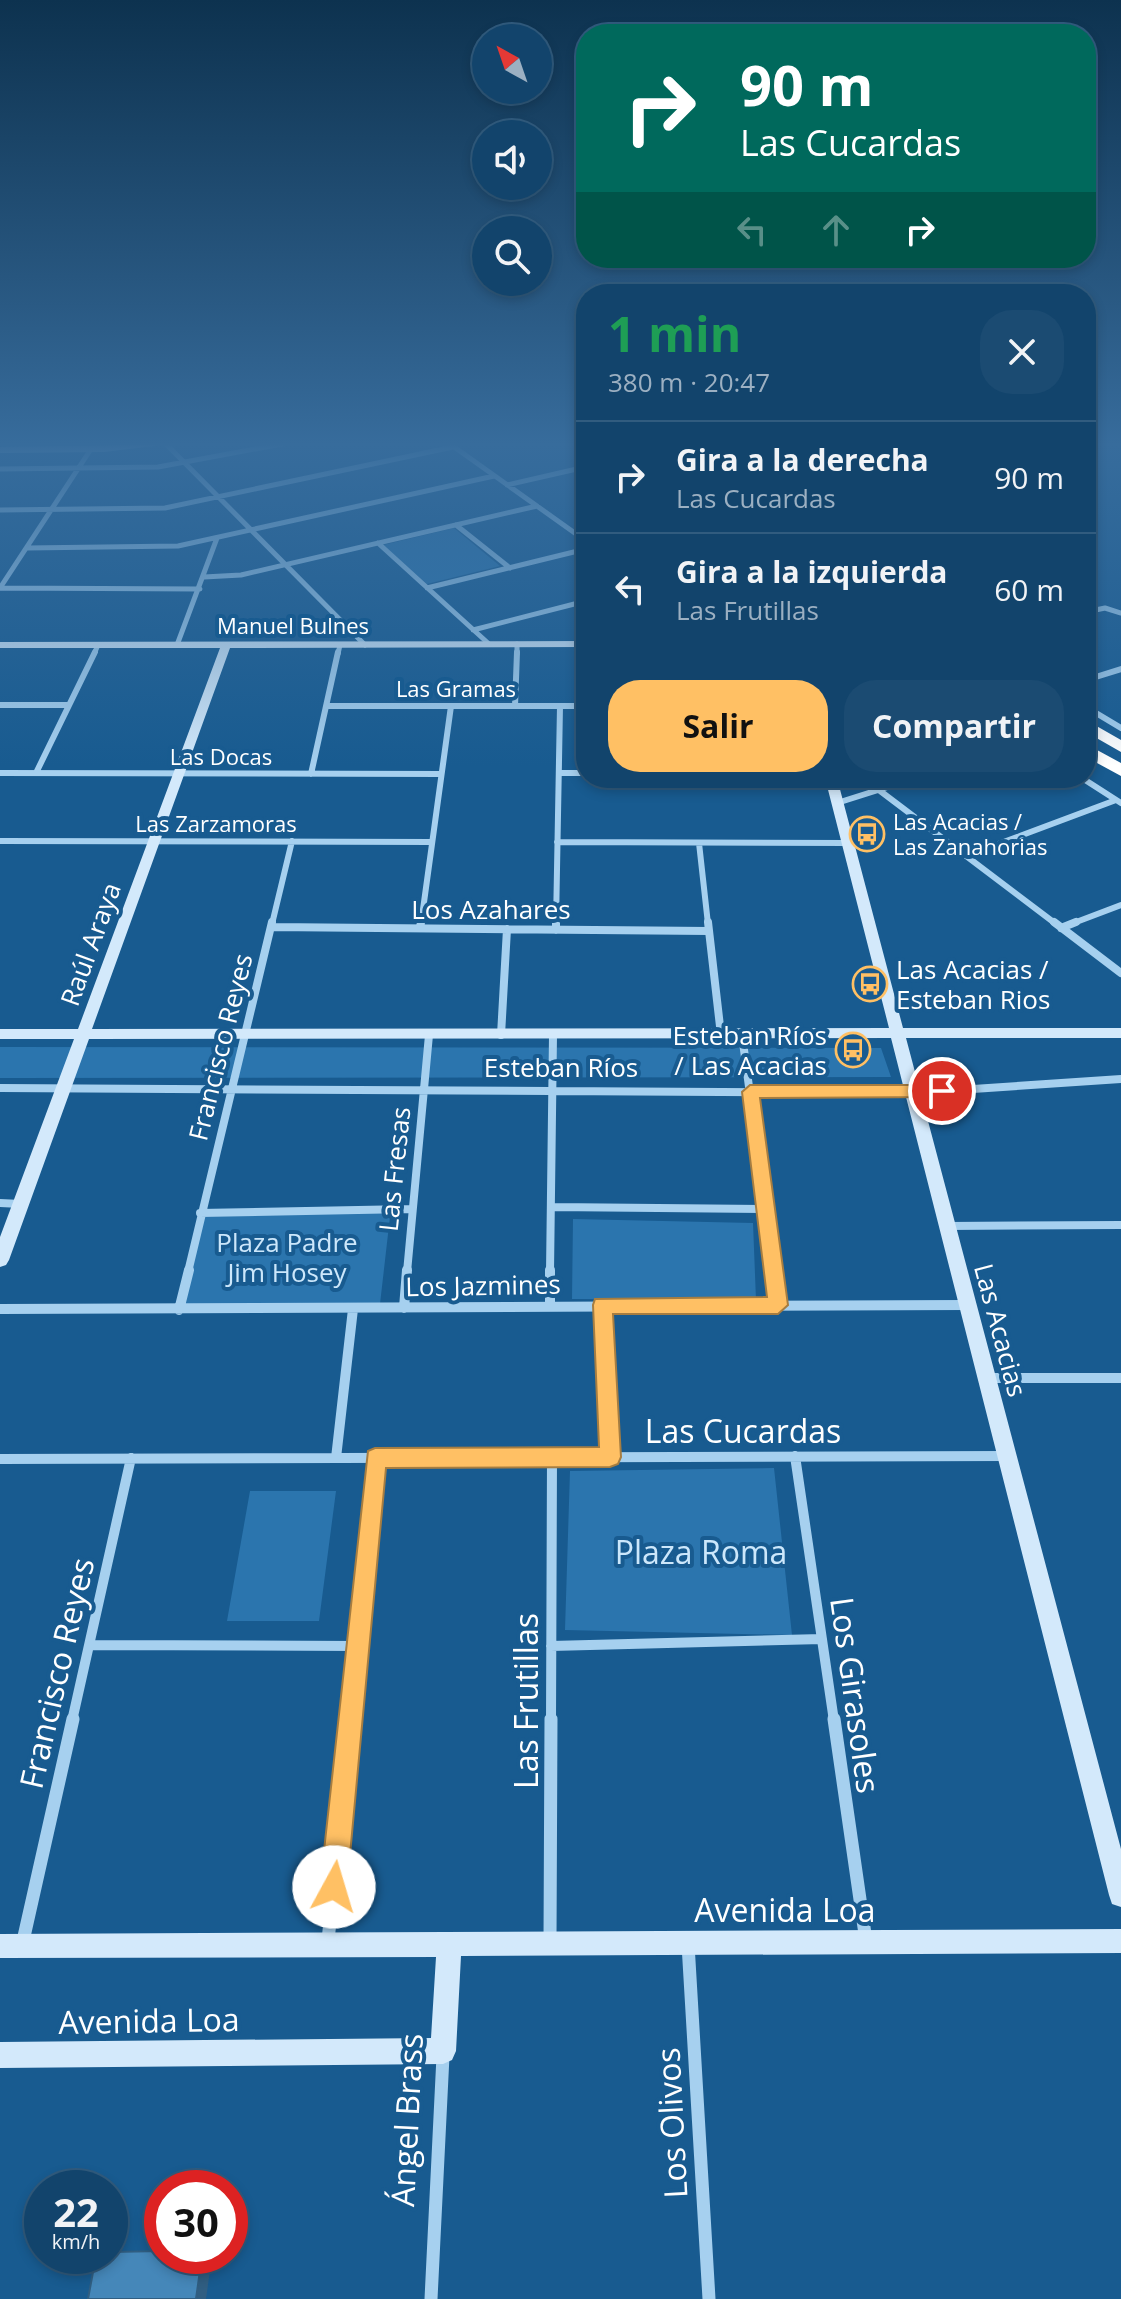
<!DOCTYPE html>
<html lang="es">
<head>
<meta charset="utf-8">
<style>
  :root { --surface:#12446c; --page:#1b4b72; --text:#f1f3f6; --muted:#9cb0c2; --line:#315c7f; --accent:#ffc064 }
  body { margin:0; font-family:"Open Sans",sans-serif; background:var(--page); color:var(--text); height:100vh; display:flex; flex-direction:column; font-size:30px; white-space:nowrap }
  * { box-sizing:border-box; margin:0 }
  p { font-size:26px; color:var(--muted) }
  .icon { flex:none; width:44px; height:44px; fill:none; stroke:currentColor; stroke-width:2; stroke-linecap:round; stroke-linejoin:round }
  .map { position:relative; flex:1; overflow:hidden }
  .sheet { position:absolute; left:576px; top:284px; width:520px; height:504px; display:flex; flex-direction:column; background:var(--surface); border-radius:32px; box-shadow:0 4px 12px #0003,0 0 0 2px var(--line) }
  .sheet>* { flex:none }
  .hud { position:absolute; left:576px; top:24px; width:520px; height:244px; border-radius:32px; box-shadow:0 4px 12px #0003,0 0 0 2px var(--line); background:#00695c; color:#fff; overflow:hidden }
  .needle { width:52px; rotate:320deg }
  .tools { position:absolute; left:472px; top:24px; display:grid; gap:16px }
  .tools a { display:grid; place-items:center; width:80px; height:80px; border-radius:50%; background:var(--surface); box-shadow:0 4px 12px #0003,0 0 0 2px var(--line); font-size:40px }
  .speed { position:absolute; left:24px; top:2170px; display:flex; gap:16px; font-size:40px; font-weight:700; text-align:center }
  .speed>* { display:grid; place-content:center; width:104px; height:104px; border-radius:50%; background:var(--surface); box-shadow:0 4px 12px #0003,0 0 0 2px var(--line); line-height:1 }
  .speed small { font-size:20px; font-weight:400 }
  .speed .limit { border:12px solid #d22; background:#fff; color:#111 }
  .pin { position:absolute; display:grid; place-items:center; width:68px; height:68px; color:#fff; margin:-34px; border:4px solid #fff; border-radius:50%; box-shadow:0 2px 8px #0007 }
  .me { position:absolute; width:88px; margin:-44px; rotate:6deg; stroke-linejoin:round; filter:drop-shadow(0 0 6px #0008) }
  .turn { display:flex; align-items:center; gap:28px; height:168px; padding:0 32px; font-size:36px }
  .turn .icon { width:104px; height:104px; stroke-width:2.5 }
  .turn b { display:block; font-size:56px; line-height:68px }
  .lanes { display:flex; align-items:center; height:76px; padding:0 32px; background:#0003; justify-content:center; gap:40px; direction:ltr }
  .lanes .off { opacity:.35 }
  .round { display:grid; place-items:center; flex:none; width:84px; height:84px; border-radius:32px; background:var(--page) }
  .headline { display:flex; align-items:center; justify-content:space-between; height:136px; padding:0 32px }
  h1 { font-size:48px; font-weight:700; line-height:60px; color:#1e9e55 }
  .cta { display:flex; gap:16px; margin-top:auto; padding:16px 32px }
  .cta a { flex:1; height:92px; border-radius:32px; background:var(--accent); color:#111; font-size:32px; font-weight:700; line-height:92px; text-align:center }
  .cta a+a { background:var(--page); color:var(--text) }
  ul { padding:0; list-style:none }
  li { display:flex; align-items:center; gap:24px; height:112px; padding:0 32px; border-top:2px solid var(--line) }
  li div { flex:1 }
  li b { display:block; font-size:30px }
  li em { font-style:normal }
  .map>svg:first-child { display:block }
  .green { fill:#2b75ae }
  .lines { fill:none; stroke-linecap:round; stroke-linejoin:round }
  .street-far4 { stroke:#a6d0ef; stroke-width:5 }
  .street-far3 { stroke:#a6d0ef; stroke-width:6 }
  .street-far2 { stroke:#a6d0ef; stroke-width:8 }
  .street-far1 { stroke:#a6d0ef; stroke-width:10 }
  .street { stroke:#a6d0ef; stroke-width:13 }
  .secondary { fill:#d3e9fb; fill-rule:evenodd }
  .primary { fill:#eef7ff; fill-rule:evenodd }
  .highway { fill:#fff; fill-rule:evenodd }
  .shaded-wall { fill:#305e82 }
  .building { fill:#4587b9; stroke:#305e82; stroke-width:2 }
  .route { fill:#ffc064; stroke:#a67d41; stroke-width:2 }
  .labels { text-anchor:middle; dominant-baseline:central; stroke-width:8; stroke-linejoin:round; paint-order:stroke }
  .far-street-label { font-size:22px; fill:#fff; stroke:#185b90 }
  .far-poi-label { font-size:22px; fill:#fff; stroke:#185b90; text-anchor:start }
  .street-label { font-size:26px; fill:#fff; stroke:#185b90 }
  .poi-label { font-size:26px; fill:#fff; stroke:#185b90; text-anchor:start }
  .park-label { font-size:26px; fill:#cce7fb; stroke:#185b90 }
  .near-street-label { font-size:32px; fill:#fff; stroke:#185b90 }
  .near-park-label { font-size:32px; fill:#cce7fb; stroke:#185b90 }
</style>
</head>
<body>
<div class="map">
<svg width="1121" height="2299" viewBox="0 0 1121 2299">
  <rect width="100%" height="100%" fill="#185b90"/>
  <!-- green -->
  <path class="green" d="M454,528L500,566L427,584L383,545Z
    M0,1047L881,1048L891,1077L0,1078Z
    M391,1208L380,1304L182,1305L205,1209Z
    M573,1219L753,1223L756,1300L572,1299Z
    M774,1468L792,1635L565,1630L570,1471Z
    M250,1491H336L319,1621H227Z"/>
  <g class="lines">
    <!-- street-far4 -->
    <path class="street-far4" d="M166,444L365,645
      M450,444L586,541
      M0,469L158,467L282,444
      M507,485L581,468
      M0,510L165,508L453,447
      M456,525L510,568
      M378,543L489,644
      M27,548L178,546L494,476
      M204,577L241,575L537,506
      M0,588L200,589
      M0,588L91,449
      M427,588L586,549
      M1086,612L1105,608L1121,613
      M473,630L586,601
      M177,645L217,538
      M94,654L98,645
      M338,654L340,645
      M517,654V644"/>
    <!-- street-far3 -->
    <path class="street-far3" d="M1086,680L1121,669
      M0,705H69
      M326,706H586
      M515,706L517,652
      M1086,707L1121,728
      M0,773L441,774
      M36,773L95,652
      M559,773H586
      M311,774L338,652
      M863,778L1056,924
      M1082,778L1121,803
      M837,803L916,778
      M0,841L432,842
      M557,842L847,843
      M699,843L708,924
      M966,856L1116,800
      M272,924L292,841
      M421,924L451,706
      M556,924L560,706
      M1071,924L1121,905"/>
    <!-- street-far2 -->
    <path class="street-far2" d="M708,922L721,1035
      M1054,922L1121,973
      M272,927L709,931
      M420,928L421,922
      M1061,928L1076,922
      M556,930V922
      M501,1035L507,929
      M742,1035L774,1272
      M0,1088L913,1093L1121,1079
      M0,1203L21,1204
      M552,1207L763,1209
      M200,1213L410,1209
      M947,1226L1121,1225
      M188,1272L272,922
      M407,1272L429,1035
      M550,1272L553,1035"/>
    <!-- street-far1 -->
    <path class="street-far1" d="M773,1270L778,1305
      M603,1305L610,1457
      M550,1306V1270
      M404,1308L407,1270
      M0,1309L967,1305
      M179,1310L189,1270
      M987,1378H1121
      M795,1456L834,1721
      M336,1458L353,1309
      M0,1459L1006,1456
      M89,1645L357,1646
      M551,1646L822,1639
      M72,1721L131,1458
      M349,1721L375,1458
      M551,1721L552,1457"/>
    <!-- street -->
    <path class="street" d="M834,1719L866,1941
      M550,1940L551,1719
      M23,1941L73,1719
      M328,1941L350,1719
      M688,1944L709,2299
      M431,2299L443,2056"/>
    <!-- secondary -->
    <path class="secondary" d="M586,641V647L230,648L92,1029L889,1028L825,778H837L903,1028H1121V1038H906L1121,1849V1907L1112,1904L1109,1895L891,1038L89,1039L9,1260L6,1265L0,1267V1237L74,1039H0V1029H78L220,648H0V642Z
      M1121,1929V1953L461,1956L456,2051L452,2060L443,2064L0,2068V2042L431,2038L436,1957L0,1958V1934Z"/>
    <!-- primary -->
    <path class="primary" d="M170,444L104,452L0,453V447Z"/>
    <!-- highway -->
    <path class="highway" d="M1086,720L1121,740V752L1086,732Z
      M1086,744L1121,763V776L1086,757Z"/>
  </g>
  <!-- shaded-wall -->
  <path class="shaded-wall" d="M202,2256H212L206,2299H196Z"/>
  <!-- building -->
  <path class="building" d="M162,2251V2256H202L196,2299H88L96,2256H110V2252Z"/>
  <!-- sky -->
  <linearGradient id="sky" x2="0" y2="1"><stop stop-color="#0d324f"/><stop offset="0.58" stop-color="#376c9c"/><stop offset="1" stop-color="#376c9c" stop-opacity="0"/></linearGradient>
  <rect width="1121" height="766" fill="url(#sky)"/>
  <!-- route -->
  <path class="route" d="M750,1085H942L951,1091L942,1097L760,1098L788,1305L778,1314H613L621,1457L618,1464L610,1467L386,1468L347,1887L343,1897L334,1901L324,1897L320,1887L368,1451L375,1448L599,1447L593,1305L595,1299L767,1297L742,1092Z"/>
  <!-- icons -->
  <defs>
    <g id="bus-ring" transform="scale(1.8)"><circle r="9.5" fill="#185b90" stroke="#ffc064" stroke-width="1.5"/><path d="M-5-6H5V4H4V6H2V4H-2V6H-4V4H-5ZM-3.5-4V0h7V-4ZM-3.5 1.2v1.5H-2V1.2ZM2 1.2v1.5H3.5V1.2Z" fill="#ffc064"/></g>
  </defs>
  <g fill-rule="evenodd">
    <use href="#bus-ring" x="867" y="834"/>
    <use href="#bus-ring" x="870" y="984"/>
    <use href="#bus-ring" x="853" y="1050"/>
  </g>
  <g class="labels">
    <!-- far-street labels -->
    <g class="far-street-label">
      <text x="293" y="625">Manuel Bulnes</text>
      <text x="456" y="688">Las Gramas</text>
      <text x="221" y="756">Las Docas</text>
      <text x="216" y="823">Las Zarzamoras</text>
    </g>
    <!-- far-poi labels -->
    <g class="far-poi-label">
      <text x="893" y="821">Las Acacias /<tspan x="893" dy="25">Las Zanahorias</tspan></text>
    </g>
    <!-- street labels -->
    <g class="street-label">
      <text x="491" y="909">Los Azahares</text>
      <text transform="translate(90 944) rotate(-70)">Raúl Araya</text>
      <text transform="translate(220 1047) rotate(-76)">Francisco Reyes</text>
      <text x="561" y="1067">Esteban Ríos</text>
      <text transform="translate(394 1169) rotate(-84)">Las Fresas</text>
      <text transform="translate(483 1285) rotate(-1)">Los Jazmines</text>
      <text transform="translate(1001 1330) rotate(75)">Las Acacias</text>
    </g>
    <!-- poi labels -->
    <g class="poi-label">
      <text x="896" y="969">Las Acacias /<tspan x="896" dy="30">Esteban Rios</tspan></text>
      <text x="827" y="1035" text-anchor="end">Esteban Ríos<tspan x="827" dy="30">/ Las Acacias</tspan></text>
    </g>
    <!-- park labels -->
    <g class="park-label">
      <text x="287" y="1242">Plaza Padre<tspan x="287" dy="30">Jim Hosey</tspan></text>
    </g>
    <!-- near-street labels -->
    <g class="near-street-label">
      <text x="743" y="1430">Las Cucardas</text>
      <text transform="translate(56 1673) rotate(-77)">Francisco Reyes</text>
      <text transform="translate(856 1695) rotate(82)">Los Girasoles</text>
      <text transform="translate(525 1701) rotate(-90)">Las Frutillas</text>
      <text x="785" y="1909">Avenida Loa</text>
      <text transform="translate(149 2020) rotate(-1)">Avenida Loa</text>
      <text transform="translate(406 2120) rotate(-87)">Ángel Brass</text>
      <text transform="translate(671 2123) rotate(-93)">Los Olivos</text>
    </g>
    <!-- near-park labels -->
    <g class="near-park-label">
      <text x="701" y="1551">Plaza Roma</text>
    </g>
  </g>
</svg>
<div class="tools">
<a><svg class="needle" viewBox="-14 -14 28 28"><path d="M0-13l5 13h-10z" fill="#e53935"/><path d="M0 13l5-13h-10z" fill="#9cb0c2"/></svg></a>
<a><svg class="icon" aria-label="sound" viewBox="0 0 24 24"><path d="M4 9h4l5-4v14l-5-4H4zM17 9q2 3 0 6"/></svg></a>
<a><svg class="icon" aria-label="search" viewBox="0 0 24 24"><circle cx="10" cy="10" r="6"/><path d="M15 15l6 6"/></svg></a>
</div>
<div class="speed"><div>22<small>km/h</small></div><div class="limit">30</div></div>
<div class="pin" style="left:942px;top:1091px;background:#d93025"><svg class="icon" aria-label="arrive" viewBox="0 0 24 24"><path d="M6 21V4h12l-3 4 3 4H6"/></svg></div>
<svg class="me" style="left:334px;top:1887px" viewBox="-20 -20 40 40"><circle r="19" fill="#fff"/><path d="M0-13L10 11 0 6-10 11z" fill="#ffc064"/></svg>
<div class="hud">
<div class="turn"><svg class="icon" aria-label="right" viewBox="0 0 24 24"><path d="M7 20v-9h11M14 6l5 5-5 5"/></svg><div><b>90 m</b>Las Cucardas</div></div>
<div class="lanes"><svg class="icon off" aria-label="left" viewBox="0 0 24 24"><path d="M17 20v-9H6M10 6l-5 5 5 5"/></svg><svg class="icon off" aria-label="ahead" viewBox="0 0 24 24"><path d="M12 20V5M6 11l6-6 6 6"/></svg><svg class="icon" aria-label="right" viewBox="0 0 24 24"><path d="M7 20v-9h11M14 6l5 5-5 5"/></svg></div>
</div>
<section class="sheet">
<div class="headline"><div><h1>1 min</h1><p>380 m · 20:47</p></div><a class="round"><svg class="icon" aria-label="close" viewBox="0 0 24 24"><path d="M6 6l12 12M18 6L6 18"/></svg></a></div>
<ul>
<li><svg class="icon" aria-label="right" viewBox="0 0 24 24"><path d="M7 20v-9h11M14 6l5 5-5 5"/></svg><div><b>Gira a la derecha</b><p>Las Cucardas</p></div><em>90 m</em></li>
<li><svg class="icon" aria-label="left" viewBox="0 0 24 24"><path d="M17 20v-9H6M10 6l-5 5 5 5"/></svg><div><b>Gira a la izquierda</b><p>Las Frutillas</p></div><em>60 m</em></li>
</ul>
<div class="cta"><a>Salir</a><a>Compartir</a></div>
</section>
</div>
</body>
</html>
